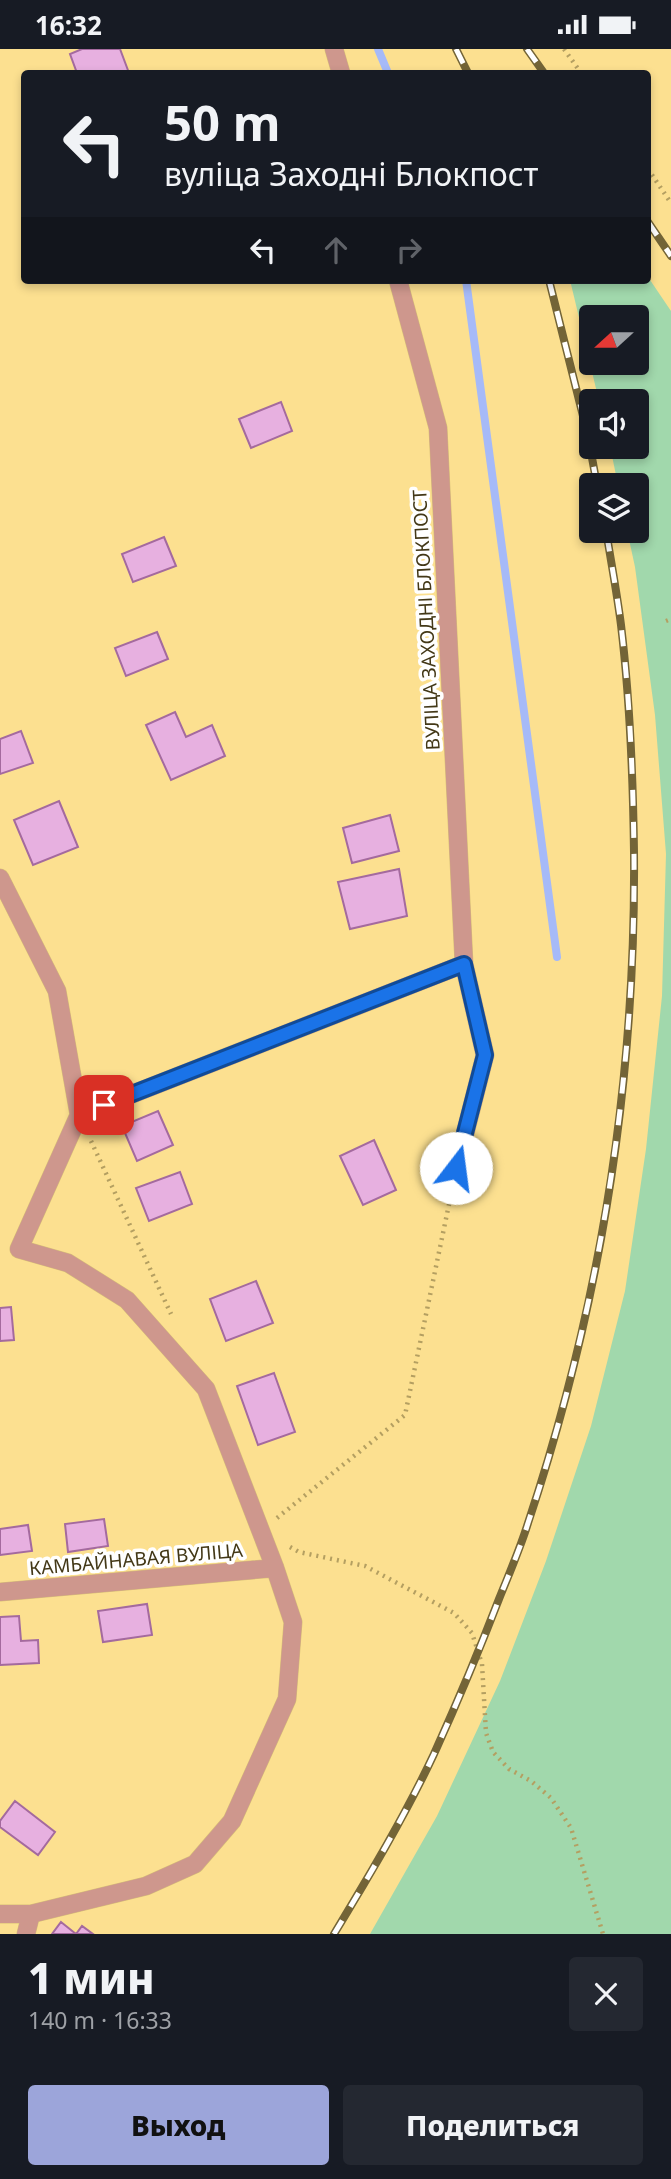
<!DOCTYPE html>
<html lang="ru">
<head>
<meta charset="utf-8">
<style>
  :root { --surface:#171b24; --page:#242831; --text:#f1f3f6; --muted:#9ea1a6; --accent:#9ca5da }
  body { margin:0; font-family:"Noto Sans",sans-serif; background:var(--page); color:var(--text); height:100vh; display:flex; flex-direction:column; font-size:26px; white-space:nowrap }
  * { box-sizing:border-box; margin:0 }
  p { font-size:23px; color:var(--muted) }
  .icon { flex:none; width:38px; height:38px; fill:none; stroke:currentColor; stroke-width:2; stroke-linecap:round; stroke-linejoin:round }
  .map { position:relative; height:1885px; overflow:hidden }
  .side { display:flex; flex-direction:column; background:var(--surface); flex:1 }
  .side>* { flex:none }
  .hud { position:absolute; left:21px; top:21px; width:630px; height:214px; border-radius:7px; box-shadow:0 4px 10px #0003; background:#171b24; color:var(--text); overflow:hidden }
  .needle { width:46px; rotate:249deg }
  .controls { position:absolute; left:579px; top:256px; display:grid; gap:14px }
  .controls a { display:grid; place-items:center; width:70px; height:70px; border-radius:7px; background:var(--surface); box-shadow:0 4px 10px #0003; font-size:35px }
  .pin { position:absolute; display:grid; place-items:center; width:60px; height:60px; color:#fff; margin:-30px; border-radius:14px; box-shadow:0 4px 10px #0006 }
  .me { position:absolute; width:77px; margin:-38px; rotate:15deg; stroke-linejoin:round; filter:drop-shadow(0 0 5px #0008) }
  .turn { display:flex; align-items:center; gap:24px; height:147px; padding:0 28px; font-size:32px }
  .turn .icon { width:91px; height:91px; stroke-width:2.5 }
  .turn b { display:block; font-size:49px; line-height:60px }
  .lanes { display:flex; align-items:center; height:66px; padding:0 28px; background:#0003; justify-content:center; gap:35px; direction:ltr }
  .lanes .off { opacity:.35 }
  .round { display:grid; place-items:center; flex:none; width:74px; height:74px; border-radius:7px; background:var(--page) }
  .summary { display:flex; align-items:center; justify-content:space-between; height:119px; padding:0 28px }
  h1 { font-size:42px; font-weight:800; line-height:52px }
  .primary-button { display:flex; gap:14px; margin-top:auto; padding:14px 28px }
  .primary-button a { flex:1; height:80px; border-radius:7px; background:var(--accent); color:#111; font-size:28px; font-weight:800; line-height:80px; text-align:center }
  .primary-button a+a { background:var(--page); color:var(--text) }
  .status { display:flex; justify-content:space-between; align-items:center; height:49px; padding:0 35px; background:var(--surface); direction:ltr }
  .status svg { height:19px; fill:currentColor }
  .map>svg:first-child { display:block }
  .green { fill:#a1d8ac; fill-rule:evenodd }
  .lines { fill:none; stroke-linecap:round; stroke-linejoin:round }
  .stream { stroke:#a6baf8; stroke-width:8 }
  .building { fill:#e7b0e0; stroke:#a46a9e; stroke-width:2 }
  .street-casing { stroke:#d7be78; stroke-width:19 }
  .path { stroke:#b49f61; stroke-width:4.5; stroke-dasharray:2 5; stroke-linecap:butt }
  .street { stroke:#ce978d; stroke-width:18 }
  .rail-casing { stroke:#736437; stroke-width:8 }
  .rail { stroke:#fff; stroke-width:5; stroke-dasharray:16; stroke-linecap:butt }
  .route-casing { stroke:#114b97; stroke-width:18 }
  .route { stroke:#1a73e8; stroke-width:12 }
  .labels { text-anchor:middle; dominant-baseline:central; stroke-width:7; stroke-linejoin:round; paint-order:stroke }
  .street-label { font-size:19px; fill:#433817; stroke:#fff }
</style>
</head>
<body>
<div class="status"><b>16:32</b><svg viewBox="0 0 49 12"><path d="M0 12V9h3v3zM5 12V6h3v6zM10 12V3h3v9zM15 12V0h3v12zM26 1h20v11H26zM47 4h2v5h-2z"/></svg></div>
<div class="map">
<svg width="671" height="1885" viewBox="0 0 671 1885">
  <rect width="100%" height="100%" fill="#fce090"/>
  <!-- green -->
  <path class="green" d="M648,228L671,262V1885H370L437,1767L500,1632L546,1512L591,1377L625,1242L646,1100L662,947L666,805L655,666L635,518L627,481H637V436H618L610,397H637V352H599L570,231H648ZM592,268H637V313H592Z"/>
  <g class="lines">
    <!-- stream -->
    <path class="stream" d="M378,0L388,24
      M466,231L557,908"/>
  </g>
  <!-- building -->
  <path class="building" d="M82,0H120L129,24H77L70,5Z
    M281,353L292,382L251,399L239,370Z
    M164,488L176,517L133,533L122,505Z
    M157,583L168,610L126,627L115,599Z
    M175,663L186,688L212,676L225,707L171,731L146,676Z
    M21,682L33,714L0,725V690Z
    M59,752L78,798L33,816L14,771Z
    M390,766L399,802L352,814L343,779Z
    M399,820L407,867L350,880L338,833Z
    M158,1062L173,1096L137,1112L122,1077Z
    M374,1091L396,1141L363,1156L340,1107Z
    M180,1123L192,1155L149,1172L136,1139Z
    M256,1232L273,1274L226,1292L210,1250Z
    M11,1258L14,1291L0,1292V1259Z
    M274,1324L295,1383L258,1396L237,1337Z
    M104,1470L108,1497L68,1503L65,1475Z
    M28,1476L32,1502L0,1506V1480Z
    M147,1555L152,1586L103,1593L98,1562Z
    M19,1567L21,1592L38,1591L39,1614L0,1616V1568Z
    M15,1752L55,1783L38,1806L0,1778V1772Z
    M61,1873L76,1885L82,1877L93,1885H52Z"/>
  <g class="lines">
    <!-- street casing -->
    <g class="street-casing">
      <path id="street" d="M334,0L341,24
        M398,231L438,379L464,915
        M0,829L57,942L79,1066L19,1200L68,1214L127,1251L206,1340L275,1519L293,1573L287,1650L232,1772L195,1815L146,1837L31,1865L26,1885
        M79,1066L464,915L485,1006L456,1120
        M0,1543L275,1519
        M0,1865H31"/>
    </g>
    <!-- path -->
    <path class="path" d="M564,0L581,24
      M648,120L671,154
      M666,572L671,570
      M91,1092L171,1265
      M277,1469L405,1366L452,1141
      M290,1498L299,1503L365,1517L454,1564L472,1584L482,1615L486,1684L493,1703L509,1720L531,1732L551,1749L571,1779L603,1885"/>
    <!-- street -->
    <use href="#street" class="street"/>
    <!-- rail casing -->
    <g class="rail-casing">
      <path id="rail" d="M456,0L468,24
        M527,0L544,24
        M648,173L671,207
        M549,231L588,387L597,436
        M334,1885C369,1827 405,1767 434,1705C457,1654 479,1602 499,1550C509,1525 520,1500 528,1474C600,1258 636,1031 634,803C633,727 630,651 621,576C617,544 611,513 606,481"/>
    </g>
    <!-- rail -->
    <use href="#rail" class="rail"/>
  </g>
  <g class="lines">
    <!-- route casing -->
    <g class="route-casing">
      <path id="route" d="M104,1056L464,915L485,1006L456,1119"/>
    </g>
    <!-- route -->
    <use href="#route" class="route"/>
  </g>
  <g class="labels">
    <!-- street labels -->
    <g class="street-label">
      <text transform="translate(426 571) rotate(-93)">ВУЛІЦА ЗАХОДНІ БЛОКПОСТ</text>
      <text transform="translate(136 1510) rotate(-5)">КАМБАЙНАВАЯ ВУЛІЦА</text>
    </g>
  </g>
</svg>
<div class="controls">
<a><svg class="needle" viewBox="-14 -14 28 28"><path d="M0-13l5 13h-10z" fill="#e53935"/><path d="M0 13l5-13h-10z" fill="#9ea1a6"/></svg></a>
<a><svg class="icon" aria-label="sound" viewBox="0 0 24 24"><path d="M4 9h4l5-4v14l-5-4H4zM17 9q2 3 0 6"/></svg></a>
<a><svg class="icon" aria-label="layers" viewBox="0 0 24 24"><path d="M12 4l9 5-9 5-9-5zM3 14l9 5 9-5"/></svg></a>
</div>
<div class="pin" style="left:104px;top:1056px;background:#d93025"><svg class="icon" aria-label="arrive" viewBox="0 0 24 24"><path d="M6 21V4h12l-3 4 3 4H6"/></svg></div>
<svg class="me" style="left:456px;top:1119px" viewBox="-20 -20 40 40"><circle r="19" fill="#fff"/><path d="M0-13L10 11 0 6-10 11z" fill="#1a73e8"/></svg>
<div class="hud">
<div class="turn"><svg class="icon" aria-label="left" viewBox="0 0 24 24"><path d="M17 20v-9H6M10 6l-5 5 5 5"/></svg><div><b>50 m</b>вуліца Заходні Блокпост</div></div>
<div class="lanes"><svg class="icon" aria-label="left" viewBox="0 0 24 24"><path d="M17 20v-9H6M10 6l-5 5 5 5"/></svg><svg class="icon off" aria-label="ahead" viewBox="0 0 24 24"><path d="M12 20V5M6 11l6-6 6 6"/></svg><svg class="icon off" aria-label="right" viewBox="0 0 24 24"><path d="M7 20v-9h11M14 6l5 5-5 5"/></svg></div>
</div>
</div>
<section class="side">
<div class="summary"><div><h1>1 мин</h1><p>140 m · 16:33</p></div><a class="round"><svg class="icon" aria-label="close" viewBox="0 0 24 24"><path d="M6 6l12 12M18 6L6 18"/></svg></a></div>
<div class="primary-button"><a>Выход</a><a>Поделиться</a></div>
</section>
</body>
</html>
